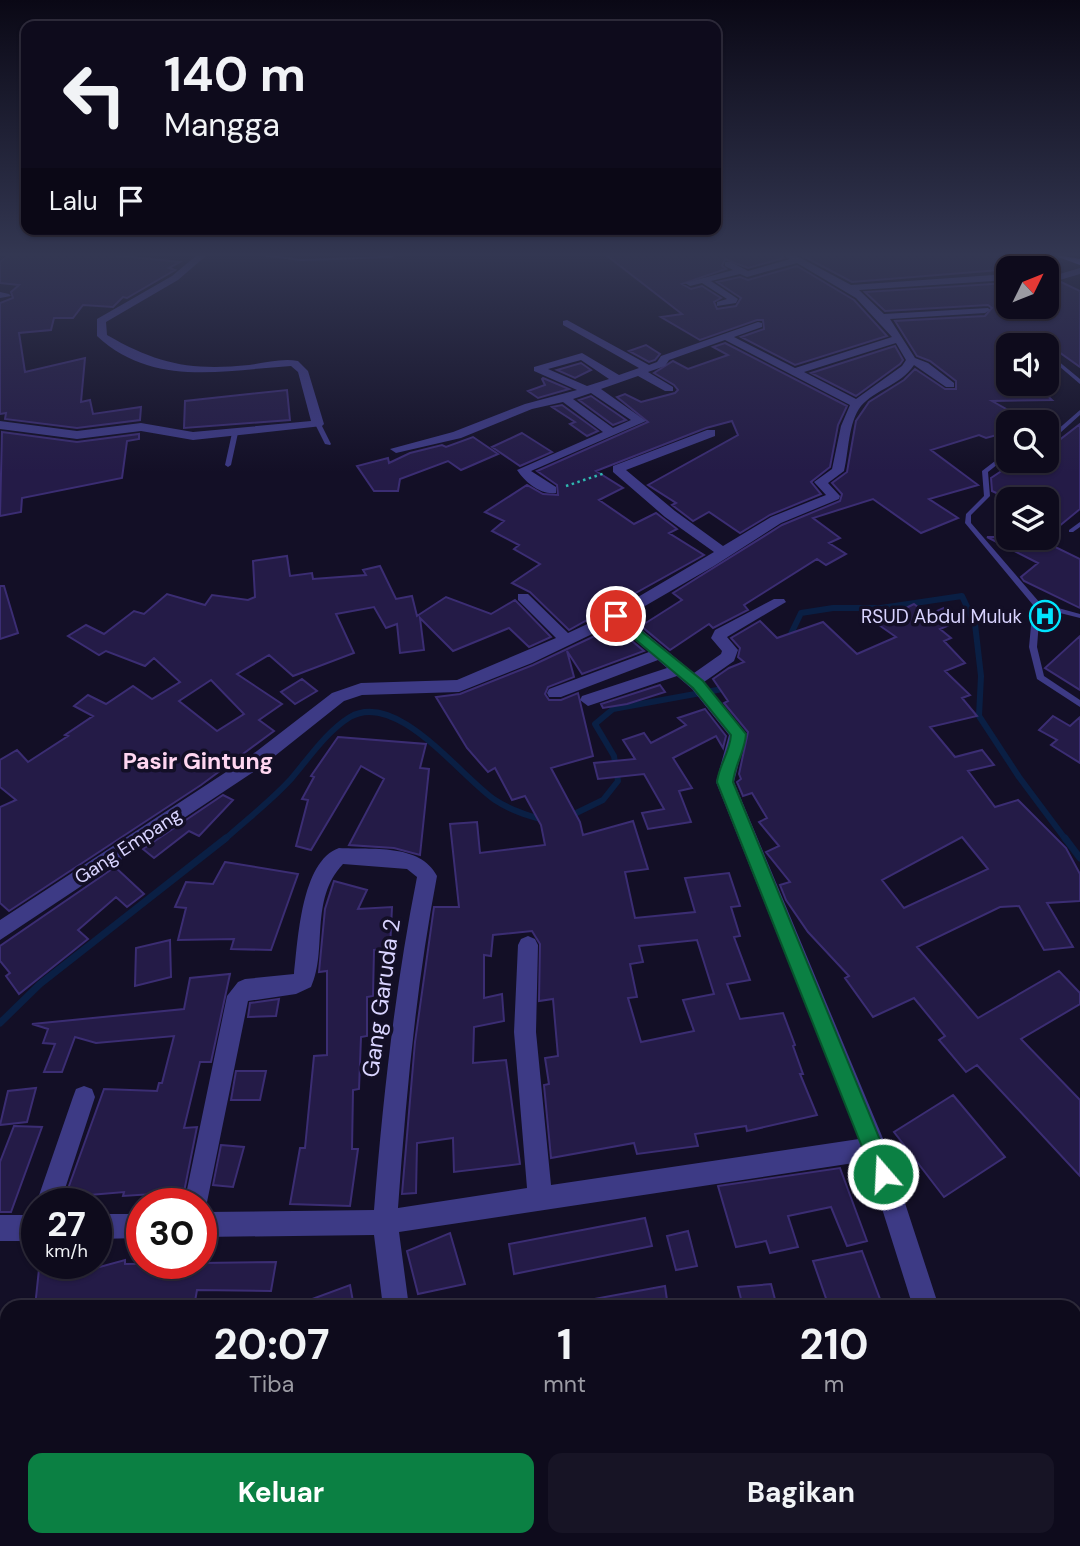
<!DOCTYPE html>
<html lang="id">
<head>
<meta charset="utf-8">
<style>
  :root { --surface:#0e0b1c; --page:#171425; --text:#f1f3f6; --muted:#9b9ba3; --line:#2e2b3b; --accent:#0b8043 }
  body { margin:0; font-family:"DM Sans",sans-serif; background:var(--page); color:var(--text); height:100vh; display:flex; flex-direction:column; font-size:26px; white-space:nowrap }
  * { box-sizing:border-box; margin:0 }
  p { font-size:23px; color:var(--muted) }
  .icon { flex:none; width:38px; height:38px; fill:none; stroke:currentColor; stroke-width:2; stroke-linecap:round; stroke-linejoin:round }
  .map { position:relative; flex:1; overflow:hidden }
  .panel { position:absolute; left:0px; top:1300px; width:1082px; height:247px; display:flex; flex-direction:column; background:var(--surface); border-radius:21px 21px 0 0; box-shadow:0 2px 5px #0004,0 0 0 2px var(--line) }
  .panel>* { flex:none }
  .guide { position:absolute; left:21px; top:21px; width:700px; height:214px; border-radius:14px; box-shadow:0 2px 5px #0004,0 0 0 2px var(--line); background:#0e0b1c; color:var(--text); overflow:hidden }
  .needle { width:46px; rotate:47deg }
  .fabs { position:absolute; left:996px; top:256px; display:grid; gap:14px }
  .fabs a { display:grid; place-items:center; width:63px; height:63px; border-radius:14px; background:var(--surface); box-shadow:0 2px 5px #0004,0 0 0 2px var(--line); font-size:35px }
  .speed { position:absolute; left:21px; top:1188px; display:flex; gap:14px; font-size:35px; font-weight:700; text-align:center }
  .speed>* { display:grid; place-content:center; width:91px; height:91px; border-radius:50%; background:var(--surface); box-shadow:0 2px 5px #0004,0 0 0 2px var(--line); line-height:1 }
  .speed small { font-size:18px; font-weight:400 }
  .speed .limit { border:10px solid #d22; background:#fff; color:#111 }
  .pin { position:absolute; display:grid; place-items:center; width:60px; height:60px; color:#fff; margin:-30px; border:4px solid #fff; border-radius:50%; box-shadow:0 2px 7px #0007 }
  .me { position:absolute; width:77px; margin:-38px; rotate:341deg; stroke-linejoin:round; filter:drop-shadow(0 0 5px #0008) }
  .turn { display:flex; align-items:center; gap:24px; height:147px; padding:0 28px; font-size:32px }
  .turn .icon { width:91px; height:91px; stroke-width:2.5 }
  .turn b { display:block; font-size:49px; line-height:60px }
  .then { display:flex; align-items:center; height:66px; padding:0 28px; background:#0003; gap:14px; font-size:26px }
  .eta { display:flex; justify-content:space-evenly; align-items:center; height:119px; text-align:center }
  .eta b { font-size:42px; font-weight:700; line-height:49px }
  .action { display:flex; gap:14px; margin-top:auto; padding:14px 28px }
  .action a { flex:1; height:80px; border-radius:14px; background:var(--accent); color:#fff; font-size:28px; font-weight:700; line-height:80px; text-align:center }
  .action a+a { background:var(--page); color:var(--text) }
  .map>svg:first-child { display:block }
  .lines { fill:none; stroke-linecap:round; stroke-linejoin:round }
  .stream-far2 { stroke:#0a1f44; stroke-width:4.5 }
  .stream-far1 { stroke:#0a1f44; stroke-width:6 }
  .stream { stroke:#0a1f44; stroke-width:7 }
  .building { fill:#241b47; stroke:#3b2d73; stroke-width:2; fill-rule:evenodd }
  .path { stroke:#2fb8b0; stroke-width:2.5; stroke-dasharray:2.5 3.5; stroke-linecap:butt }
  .lane { fill:#3d3a85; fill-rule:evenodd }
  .street { fill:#3d3a85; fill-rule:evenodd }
  .secondary { fill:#6f6bff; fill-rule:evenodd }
  .route { fill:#0b8043; stroke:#07532c; stroke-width:2 }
  .labels { text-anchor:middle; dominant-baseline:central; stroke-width:7; stroke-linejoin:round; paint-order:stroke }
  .poi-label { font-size:19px; fill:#d9d4ff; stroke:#130f26; text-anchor:end }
  .street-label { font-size:19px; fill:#d9d4ff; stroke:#130f26 }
  .quarter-label { font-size:23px; font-weight:bold; fill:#ffd6f0; stroke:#130f26 }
  .near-street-label { font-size:23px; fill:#d9d4ff; stroke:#130f26 }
</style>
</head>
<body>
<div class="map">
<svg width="1080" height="1546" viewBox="0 0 1080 1546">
  <rect width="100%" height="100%" fill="#130f26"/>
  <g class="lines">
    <!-- stream-far2 -->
    <path class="stream-far2" d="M959,596H962"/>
    <!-- stream-far1 -->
    <path class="stream-far1" d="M788,640L801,613L833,608H881L962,596L975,624L981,676L979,716L1019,777L1066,840
      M568,817L603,800L618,781L614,756L595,724L613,709L728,688
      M224,840C246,820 271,801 291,779C309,758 326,732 350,717C397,690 460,776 495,800C510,810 526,815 544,820"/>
    <!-- stream -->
    <path class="stream" d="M1065,838L1080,858
      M0,1023L40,984L226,838"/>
  </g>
  <!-- building -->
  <path class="building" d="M9,255H112L180,262L169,268L175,270L127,298L123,297L113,307L83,305L73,318H54L51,330L19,333L25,372L85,358L81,402L90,400L93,414L141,407L140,420L77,428L5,419L6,413L0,414V303L13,298L11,292L19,285L0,283V262Z
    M606,255H781L784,258L748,268L725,259L722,266L726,269L682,284L691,289L702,286L721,298L714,302L717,309L736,306L741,298L717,282L740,277L748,280L797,266L854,300L887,336L795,365L741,337L764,329L763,320H757L700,340L661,317L682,314Z
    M801,255H1002L1001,259L1023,268L852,282Z
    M1061,282L1080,291V367L1049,345H1008V383H1033L1052,400L992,401L1015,414L1011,415L1023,422H1008V432L986,438L979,435L931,450L978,485L929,499L958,518L921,533L873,499L813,518L840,538L829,543L846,554L826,565L817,559L744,605L748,610L713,628L709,624L670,650L641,626L682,600L673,593L782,525L840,501L842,494L832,483L847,472L856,421L869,402L904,380L915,369L945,389H956V381L930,361L917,356L895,321L985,316L992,308L988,305L885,311L865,292L1008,283V306H1046V286Z
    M725,343L847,406L838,425L830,467L811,482L821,494L770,515L740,533L709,512L693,521L672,505L676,503L648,485L738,435L732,421L706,428L596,471L623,488L599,500L634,524L656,513L677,529L669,533L704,555L569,630L530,592L512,583L540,564L514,549L519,545L492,531L504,521L485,512L527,485L543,494L558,495L557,485L537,471L648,422L617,397L625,394L641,402L675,393L678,390L674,385L654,373L673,361L688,369L728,355L713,347Z
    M646,345L660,354L655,360L649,362L629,351Z
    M895,346L903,360L900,364L856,396L811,373Z
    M581,363L591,370L575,378L557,370Z
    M542,379L543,378L569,389L538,398L528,391L545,385Z
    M287,390L290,420L184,428L185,401Z
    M591,396L626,420L613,425L579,400Z
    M562,405L598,431L587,436L570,424L575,422L552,407Z
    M1080,424V509L1046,537V499H1009L992,491L991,478L1018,460H1046V442L1054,439L1058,441Z
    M2,432L77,442L139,434V439L127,441L122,478L22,498L21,512L0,516Z
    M522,433L552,452L520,466L492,447Z
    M473,437L498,454L461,470L448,461L400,479L398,491H374L357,466L388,458L389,463L410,453L442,445L446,447Z
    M987,537H1035L1080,559V608L1024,581L1021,577L1038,563Z
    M287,556L290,576L312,573L313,579L366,575L363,570L380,566L396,599L412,596L417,616L446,597L491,614L515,600L551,637L529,647L509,628L453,651L420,618L424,650L400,653L397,624L386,628L374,607L336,614L354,653L293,676L269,655L237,674L282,704L259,720L274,731L201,785L9,911L0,903V807L16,800L0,787V760L17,750L28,762L68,736L65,735L93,716L74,706L88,695L106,704L133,686L152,699L180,682L154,658L145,666L106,651L99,655L68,636L86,625L104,634L134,611L144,614L167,594L205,605L212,595L248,600L255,597L253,561ZM211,680L244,714L217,731L179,701Z
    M0,586H4L18,633L0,639Z
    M914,604L928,615L944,608L961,620L940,629L951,638L944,641L965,663L945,671L970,695L962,698L977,716L930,727L955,757L982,750L994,765L968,771L995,807L1018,800L1066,848L1080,874V901L1047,903L1073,947L1044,950L1019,906L1000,907L917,947L978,1018L1059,971L1080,993V1004L1021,1039L1080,1100V1176L977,1065L966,1072L939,1040L945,1036L914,998L873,1017L845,978L849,976L808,932L786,900L780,885L790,882L766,852L779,846L759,822L767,818L752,793L743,796L737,782L741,779L739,774L748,732L724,703L728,701L713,679L729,668L744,662L738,657L740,648L731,638L760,621L777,638L823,622L857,654L896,637L876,623ZM962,837L988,869L904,908L882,880Z
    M601,633L613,644L626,636L644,651L582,674L567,651L574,677L548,687L545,694L549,700H561L578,693L593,756L551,768L580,822L583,835L633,821L648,869L625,872L635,918L695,912L685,878L729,873L740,906L731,907L740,936L734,937L750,980L727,984L740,1019L783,1013L795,1045L793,1046L803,1074H800L817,1115L747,1131L746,1126L695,1134L698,1146L637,1154L634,1143L551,1158L544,1085L549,1084L545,1058L558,1056L553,999L539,1001L540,944L532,931L493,935L491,956L484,955V998L502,994L504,1021L474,1027L473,1063L506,1060L520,1164L454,1172L453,1138L417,1143L416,1193L402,1194L415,1042L434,907H459L450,824L477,822L480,853L545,845L541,825L525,796L512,800L495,768L488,772L467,748L436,697L460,694L533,665ZM697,940L714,994L683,1000L694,1031L641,1042L628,998L637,997L630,964L643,962L639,946Z
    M1080,636V690L1045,668Z
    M302,679L317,691L295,704L281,692Z
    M660,685L665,692L627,704L603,708L601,704Z
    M705,709L726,736L723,748L716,736L673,758L692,788L679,791L691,822L648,829L642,813L664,809L644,774L598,779L594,763L635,759L623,740L644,733L651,743L686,725L678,718Z
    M1053,716L1070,726L1080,717V763L1051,745L1057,740L1039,730Z
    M338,737L426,744L420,768L429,769L420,855L394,848L349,845L384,779L361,766L311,850L296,846L308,800L302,799L314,777L311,776Z
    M223,795L233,800L199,836L189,831L154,858L143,849Z
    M225,862L298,874L271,950L231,949L234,939L178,940L186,908L175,907L186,882L213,884Z
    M115,867L144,894L127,907L116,897L78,930L88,939L19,994L6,976L10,973L0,961V946Z
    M334,881L367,890L358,909L392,907L390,949L374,950L373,996L367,997V1036L361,1037L359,1089L353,1090L352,1149H358L350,1206L290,1204L300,1148H305L314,1056L327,1055V971L319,972L325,909Z
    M170,940L171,977L135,986L136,948Z
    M230,974L211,1062H200L184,1128L197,1127L184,1192L123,1196L124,1192L65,1197L104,1089L157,1091L159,1083H162L174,1036L96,1043L75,1037L62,1072H44L55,1044L43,1043L48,1029L32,1024L184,1009L190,978Z
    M279,999L276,1016L248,1017L250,1003Z
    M236,1071H266L260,1100H231Z
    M36,1088L27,1122L0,1125L8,1091Z
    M953,1095L1005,1157L944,1197L894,1132Z
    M14,1126L42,1127L11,1212H0V1162Z
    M221,1145L244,1147L233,1187L213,1185Z
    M840,1168L867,1241L847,1246L831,1207L788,1216L798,1247L770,1253L766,1241L736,1247L718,1186Z
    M645,1218L652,1246L514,1274L509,1244Z
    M688,1231L697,1266L676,1270L667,1236Z
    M450,1233L465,1284L418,1294L407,1251Z
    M862,1251L883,1307H829L813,1261Z
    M125,1260V1264L276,1262L271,1291L197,1290L194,1307H35L39,1269L61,1264H85V1271Z
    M771,1284L777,1307H743L738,1287Z
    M350,1285L354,1307H296V1305Z
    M665,1286L668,1307H595L594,1299Z"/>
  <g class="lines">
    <!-- path -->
    <path class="path" d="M566,486L605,473"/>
    <!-- lane -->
    <path class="lane" d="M254,255H269L301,259L392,256L394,257L392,258L301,261Z
      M1046,351L1080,379V384L1046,355Z
      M1080,410V415L1060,433L1046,440V435L1056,431Z
      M316,423L321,424L331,444L330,445L325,444L315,424Z
      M235,431L238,433L231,465L228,467L225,465L232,433Z
      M1008,451V456L988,472L990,496L971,515V523L1040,603L1080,614V618L1040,608L1037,647L1044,676L1080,700V707L1037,679L1029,647L1033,605L965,523L966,514L984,496L982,471Z
      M1080,522V527L1073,532H1069V530Z"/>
    <!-- street -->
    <path class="street" d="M197,255H207L178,280L106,322L107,335C157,364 191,371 249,365C265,363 282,358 298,361L308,371L324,424L322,426L193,440L141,431L77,439L0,429V421L77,431L141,423L193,432L311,421L298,372L291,366C224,370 153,388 97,336V319L172,276Z
      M784,255H795L851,285L1008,274V280L859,290L884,314L988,308L990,310L985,313L890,319L915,358L928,363L954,383V387H946L914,365C901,385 876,389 861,406C848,423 849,451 844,471L828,483L840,496L839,499L781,523L714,566L626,617L694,673L721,654L722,651L711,638L715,630L774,599H784L786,602L727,637L738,650L734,661L704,682L746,734L734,782L887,1148L939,1307H913L867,1161L399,1232L409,1307H383L374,1235L201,1237V1204H184L227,996L238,982L245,979L294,974C298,941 301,861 339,848C371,850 420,843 437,876C416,986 406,1096 398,1208L527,1188L514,1032L518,945L521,939L528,936L535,939L538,945L536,1032L551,1185L859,1139L716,782L729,735L692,689L677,676L588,706L580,700L582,696L667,668L658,660L561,697H549L547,693L549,689L649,652L615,623L532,663L459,692L362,695L344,701L261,767L0,940V920L249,757L332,693L361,683L457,680L556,638L518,600V594H528L568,633L611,613L714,552L665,517L613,472V466L707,430H715V436L626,470L675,511L723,546L771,517L826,495L814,482L832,469L841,426L850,405L725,340L669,360L665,366L648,372L673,387V391H665L638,376L601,389L646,421L531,471L556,487V493C540,495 525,482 517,470L603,432L563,402L532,409L461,438L396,453L390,449L453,432L525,404L577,390L534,371V367L582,353L619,375L639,368L563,325V321L567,320L649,365L657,362L661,356L758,322L762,323V327L734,337L795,368L892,337L856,298L797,263L747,277L740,274L711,281L738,299L736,303L717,306V302L727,299L702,283L690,286L685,283L733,270L725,266V262H731L748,271L790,259ZM896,343L906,360L902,366L856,399L804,372ZM581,360L609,379L587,386L548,369ZM591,393L631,420L613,428L573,399ZM343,864L407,869L417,877C395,988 383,1097 374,1210L205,1212L248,1001L296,994L311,987C328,950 309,900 343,864Z
      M1080,268V274L1046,284V278Z
      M0,292L9,294L11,296L0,298Z
      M84,1086L92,1089L95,1097L60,1204H37V1207L36,1204L73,1097L76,1089Z
      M96,1214H142V1238L96,1239Z
      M0,1215H37V1241H0Z
      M427,1540H457L458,1546H428Z
      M987,1540H1017L1019,1546H989Z"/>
    <!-- secondary -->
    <path class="secondary" d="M1057,255L1080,259V265L1058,257Z"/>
  </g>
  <!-- sky -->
  <linearGradient id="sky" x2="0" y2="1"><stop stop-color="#0a0815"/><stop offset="0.54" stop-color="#333752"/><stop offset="1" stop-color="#333752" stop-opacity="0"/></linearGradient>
  <rect width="1080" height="472" fill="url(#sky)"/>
  <!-- route -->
  <path class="route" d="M616,611L703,681L746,734C745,751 735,764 733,782L894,1174L891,1182L883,1185L876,1182L717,782C719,765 730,752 731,735L693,688L611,619V613Z"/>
  <!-- icons -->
  <defs>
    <g id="hospital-ring" transform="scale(1.575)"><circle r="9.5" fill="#130f26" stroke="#00e5ff" stroke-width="1.5"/><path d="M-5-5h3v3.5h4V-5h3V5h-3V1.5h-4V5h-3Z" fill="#00e5ff"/></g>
  </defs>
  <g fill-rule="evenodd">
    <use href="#hospital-ring" x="1045" y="616"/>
  </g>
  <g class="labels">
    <!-- poi labels -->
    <g class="poi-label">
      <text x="1022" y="616">RSUD Abdul Muluk</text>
    </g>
    <!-- street labels -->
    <g class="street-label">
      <text transform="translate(128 846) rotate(-33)">Gang Empang</text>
    </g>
    <!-- quarter labels -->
    <g class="quarter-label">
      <text x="198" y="761">Pasir Gintung</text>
    </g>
    <!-- near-street labels -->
    <g class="near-street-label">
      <text transform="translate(381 998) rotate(-82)">Gang Garuda 2</text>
    </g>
  </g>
</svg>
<div class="fabs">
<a><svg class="needle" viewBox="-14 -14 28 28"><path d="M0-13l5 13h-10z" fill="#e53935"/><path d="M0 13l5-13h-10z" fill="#9b9ba3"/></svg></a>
<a><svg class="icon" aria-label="sound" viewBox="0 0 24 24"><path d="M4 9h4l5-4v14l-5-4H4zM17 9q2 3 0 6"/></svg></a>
<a><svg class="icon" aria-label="search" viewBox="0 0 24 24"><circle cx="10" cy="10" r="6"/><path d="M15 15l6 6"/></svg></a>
<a><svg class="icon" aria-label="layers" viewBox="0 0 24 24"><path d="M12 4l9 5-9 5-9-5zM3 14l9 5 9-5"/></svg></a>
</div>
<div class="speed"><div>27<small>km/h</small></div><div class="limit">30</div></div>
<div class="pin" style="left:616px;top:616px;background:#d93025"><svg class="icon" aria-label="arrive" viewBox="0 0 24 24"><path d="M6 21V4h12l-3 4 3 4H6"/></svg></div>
<svg class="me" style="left:883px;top:1174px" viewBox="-20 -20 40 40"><circle r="17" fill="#0b8043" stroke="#fff" stroke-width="3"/><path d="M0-11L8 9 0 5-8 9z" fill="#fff"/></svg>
<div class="guide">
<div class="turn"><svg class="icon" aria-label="left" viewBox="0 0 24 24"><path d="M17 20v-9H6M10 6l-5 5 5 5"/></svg><div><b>140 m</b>Mangga</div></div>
<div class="then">Lalu<svg class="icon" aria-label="arrive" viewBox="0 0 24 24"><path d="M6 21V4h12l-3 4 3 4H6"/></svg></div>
</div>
<section class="panel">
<div class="eta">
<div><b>20:07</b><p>Tiba</p></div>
<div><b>1</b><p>mnt</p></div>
<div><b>210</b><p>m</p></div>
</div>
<div class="action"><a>Keluar</a><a>Bagikan</a></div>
</section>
</div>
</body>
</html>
